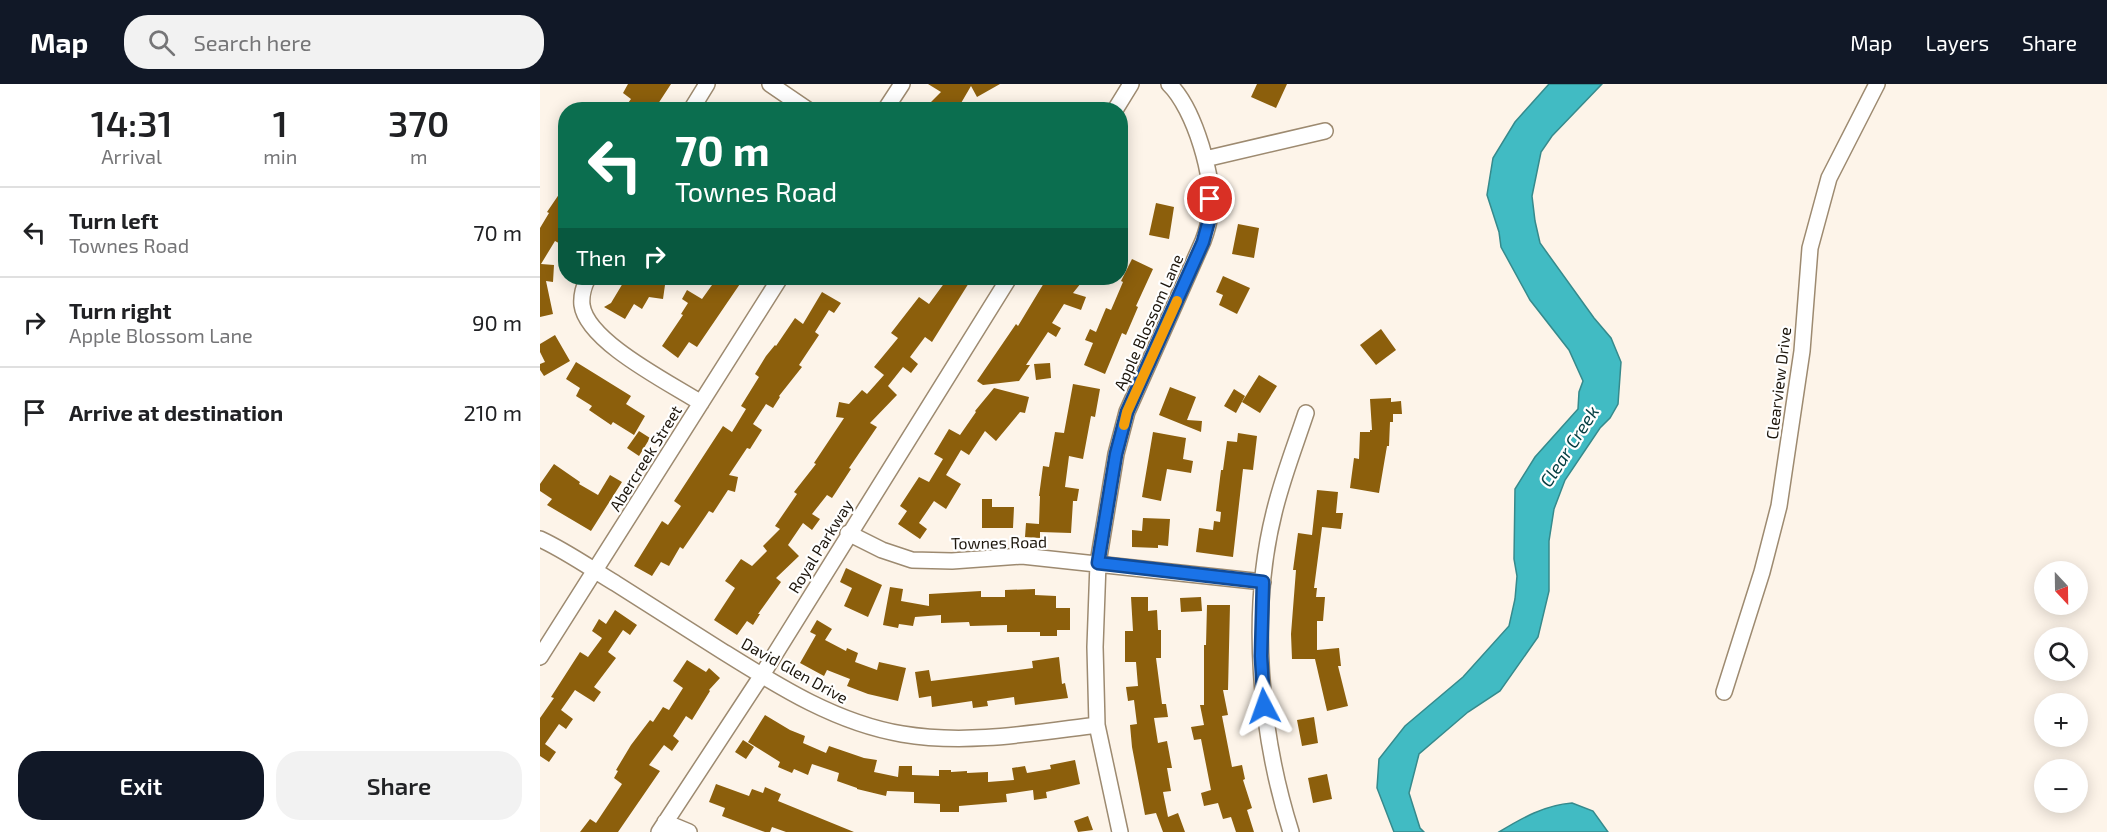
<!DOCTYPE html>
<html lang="en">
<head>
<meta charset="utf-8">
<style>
  :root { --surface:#fff; --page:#f2f2f2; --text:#202124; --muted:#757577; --line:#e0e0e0; --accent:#111827 }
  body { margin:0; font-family:"Exo 2",sans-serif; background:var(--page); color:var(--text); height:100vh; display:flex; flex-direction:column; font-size:22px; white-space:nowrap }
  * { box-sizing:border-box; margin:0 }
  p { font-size:20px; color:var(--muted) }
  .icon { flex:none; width:33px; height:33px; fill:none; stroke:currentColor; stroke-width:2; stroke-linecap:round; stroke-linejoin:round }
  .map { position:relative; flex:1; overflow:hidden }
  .details { display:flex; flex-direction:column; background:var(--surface); width:540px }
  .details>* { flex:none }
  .guide { position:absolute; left:18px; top:18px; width:570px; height:183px; border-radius:24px; box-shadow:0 3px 15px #0003; background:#0b6e4f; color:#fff; overflow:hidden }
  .needle { width:39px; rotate:158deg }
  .buttons { position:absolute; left:1494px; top:477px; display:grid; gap:12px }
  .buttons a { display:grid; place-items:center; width:54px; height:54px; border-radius:50%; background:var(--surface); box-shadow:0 3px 15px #0003; font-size:30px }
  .pin { position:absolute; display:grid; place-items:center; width:51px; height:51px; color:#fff; margin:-26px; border:3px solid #fff; border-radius:50%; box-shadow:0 2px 6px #0007 }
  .me { position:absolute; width:66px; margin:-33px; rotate:356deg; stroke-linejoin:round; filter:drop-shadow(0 0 4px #0008) }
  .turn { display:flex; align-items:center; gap:21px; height:126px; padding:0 18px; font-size:27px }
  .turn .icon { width:78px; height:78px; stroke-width:2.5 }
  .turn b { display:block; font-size:42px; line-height:51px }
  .then { display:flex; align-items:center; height:57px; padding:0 18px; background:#0003; gap:12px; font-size:22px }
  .eta { display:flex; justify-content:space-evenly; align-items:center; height:102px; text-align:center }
  .eta b { font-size:36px; font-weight:600; line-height:42px }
  .cta { display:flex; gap:12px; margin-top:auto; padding:12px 18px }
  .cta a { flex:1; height:69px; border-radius:24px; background:var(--accent); color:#fff; font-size:24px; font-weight:600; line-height:69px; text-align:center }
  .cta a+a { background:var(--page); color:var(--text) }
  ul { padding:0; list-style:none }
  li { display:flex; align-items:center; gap:18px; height:90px; padding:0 18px; border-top:2px solid var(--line) }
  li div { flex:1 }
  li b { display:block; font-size:22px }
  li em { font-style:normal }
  header { display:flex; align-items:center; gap:36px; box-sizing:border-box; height:84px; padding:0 30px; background:var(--accent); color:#fff }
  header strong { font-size:28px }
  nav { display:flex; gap:33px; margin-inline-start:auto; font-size:21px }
  .search { width:420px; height:54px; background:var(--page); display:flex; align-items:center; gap:15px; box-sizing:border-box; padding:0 21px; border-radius:24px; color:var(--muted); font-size:22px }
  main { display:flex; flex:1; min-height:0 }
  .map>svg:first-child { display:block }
  .water { fill:#41bbc3; stroke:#368a8c; stroke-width:1.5 }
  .building { fill:#8c5f0c }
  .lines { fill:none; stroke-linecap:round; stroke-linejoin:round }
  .minor-casing { stroke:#9d8a70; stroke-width:18 }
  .minor { stroke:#fff; stroke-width:15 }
  .route-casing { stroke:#114b97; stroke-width:15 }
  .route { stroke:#1a73e8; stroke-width:10 }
  .slow { stroke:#f59e0b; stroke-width:10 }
  .labels { text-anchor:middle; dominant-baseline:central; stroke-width:4.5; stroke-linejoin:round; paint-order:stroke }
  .street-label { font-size:16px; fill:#1d160c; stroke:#fff }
  .water-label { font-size:18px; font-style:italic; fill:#033d41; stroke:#fff }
</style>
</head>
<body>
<header>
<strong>Map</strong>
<div class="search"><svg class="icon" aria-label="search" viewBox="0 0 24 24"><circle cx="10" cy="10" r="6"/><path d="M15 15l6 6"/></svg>Search here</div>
<nav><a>Map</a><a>Layers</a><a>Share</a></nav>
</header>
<main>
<section class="details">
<div class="eta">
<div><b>14:31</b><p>Arrival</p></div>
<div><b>1</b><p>min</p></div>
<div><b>370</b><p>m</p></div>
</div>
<ul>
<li><svg class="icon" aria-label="left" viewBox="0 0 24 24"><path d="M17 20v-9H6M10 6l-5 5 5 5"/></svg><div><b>Turn left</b><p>Townes Road</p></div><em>70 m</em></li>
<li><svg class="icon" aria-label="right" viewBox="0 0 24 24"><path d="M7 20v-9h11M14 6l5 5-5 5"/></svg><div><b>Turn right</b><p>Apple Blossom Lane</p></div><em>90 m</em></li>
<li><svg class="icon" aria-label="arrive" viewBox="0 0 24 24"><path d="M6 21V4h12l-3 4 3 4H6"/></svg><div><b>Arrive at destination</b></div><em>210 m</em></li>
</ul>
<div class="cta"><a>Exit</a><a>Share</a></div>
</section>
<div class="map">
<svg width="1567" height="748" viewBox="0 0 1567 748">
  <rect width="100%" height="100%" fill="#fdf4e9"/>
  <!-- water -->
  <path class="water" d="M1009,0H1062L1012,52L1001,68L992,112L995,137L1000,159L1054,234L1071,254L1081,278L1078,320L1070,334L1060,344L1025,396L1014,425L1009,457V507L998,553L960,607L928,628L879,670L869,709L880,744L884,748H854L837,704L839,675L865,642L923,593L969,542L975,515L977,492L974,475L975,405L995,373L1038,325L1039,308L1043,297L1029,266L990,216L961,163L959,148L947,111L953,74L975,38Z
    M1032,719L1053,727L1068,748H959C982,734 1005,721 1032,719Z"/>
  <!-- building -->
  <path class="building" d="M88,0H131L114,26H83L91,15L83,9Z
    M388,0H460L437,13L431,2L417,26H383L401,8Z
    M717,0H747L736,24L711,13Z
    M26,100V163L15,157L1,180L14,181L13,198L6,197L13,230L0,233V144L9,129L7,128Z
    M616,119L634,123L629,155L609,151Z
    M698,140L719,144L714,174L692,170Z
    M592,175L613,185L596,222L598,223L586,251L582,249L565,290L544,281L553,259L545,256L550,245L556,248L566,224L571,226L583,198L581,197Z
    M683,192L710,204L697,230L679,221L683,211L676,208Z
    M86,194H110L107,198L125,201L123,215L109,213L102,225L94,220L85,235L64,223L71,219Z
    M177,194H204L157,263L149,258L138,274L122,262L143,231L141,230L148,219L142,215L147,206L162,215Z
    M408,194H432L392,258L385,253L370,273L378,280L371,289L363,283L348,302L357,311L330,339L337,343L309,384L311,385L296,408L292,414L287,411L272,430L280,435L272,446L263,439L248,461L259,472L236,494L241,498L218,530H220L213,541L207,537L197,551L174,536L195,504L185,497L201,475L212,482L227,467L223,462L240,445L235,442L257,410L254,408L276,380L274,379L304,334L296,333L299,318L309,320L322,306L327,310L344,291L334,283L358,254L351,249L379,213L389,220Z
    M507,194H545L533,209L546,213L541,226L524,220L512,239L521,244L516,253L508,248L486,281H490L479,297L443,301L437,297L476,240L478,242Z
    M282,208L301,219L294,229L289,226L275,248L279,251L259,281L262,283L239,312L240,313L233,324L226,320L213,340L222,346L210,365L207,364L189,391L198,393L195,408L188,406L173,429L169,427L165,433L143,465L140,463L129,482L121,478L112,492L94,482L122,437L128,441L141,422L134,417L183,342L192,348L206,325L201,322L219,293L215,290L226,272L235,261L236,262L255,234L263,240Z
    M841,245L856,266L836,281L820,261Z
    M15,251L30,277L4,292L0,286V280L5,278L0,268V260Z
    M36,278L91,312L86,320L105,332L94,351L73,338L71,341L49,326L52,322L36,312L40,304L26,295Z
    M510,279L511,294L496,296L494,280Z
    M719,291L737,302L720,329L702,318Z
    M533,300L560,305L555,333L551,332L543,375L529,372L525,403L539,405L537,417H533L531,449L500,448V454L485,453L486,439L499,440L500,412H499L503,382L509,383L515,348L524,349Z
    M630,303L656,313L647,336L662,337L661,348L619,331Z
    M454,304L489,313L485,329L480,328L456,357L445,347L429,371L421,366L406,391L421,400L406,425L394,417L379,439L387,445L380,455L358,440L367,427L360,422L379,393L389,398L403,375L394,370L409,345L420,351L436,328L435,327Z
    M694,305L705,312L696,329L684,322Z
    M851,314V318L861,317L862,330H853V338H850L849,362H847L839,409L810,404L814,374L819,375L820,348H830V346H832L830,315Z
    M99,347L110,354L99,372L87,364Z
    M613,348L646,354L643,375L653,377L651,389L627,385L621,417L602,413Z
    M698,349L717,352L713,386L703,385L693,473L656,468L659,444L673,446L674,437L680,438L681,428L676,427L681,386H683L687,357L697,358Z
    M14,380L40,398L39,400L58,411L70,391L82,398L51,447L7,421L12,415L0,407V400Z
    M777,406L798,408L796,429H803L801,445L782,443L774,504H777L776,513H785L783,537H777V566L799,564L801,582H798L808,622L787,627L775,575H752L751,550L756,486H753L758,449L772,451Z
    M442,415H452V423H474L473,444H442Z
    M603,434L630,435L628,462L618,461V464L592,463V446L602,447Z
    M306,484L342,501L328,533L304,522L312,504L300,498Z
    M350,503L363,505L361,517L389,522V510L441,507V513H465V506L495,505V511L516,512V524H530V546H517V552H500V548H467V541L430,542L429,538L401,539V531L375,533L373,542L359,540L358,544L343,541Z
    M591,513H608V527L617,526L618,546H621V574H616L622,620H626L628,633L614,634L618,659L627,657L632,684H627L631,707L623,708L628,733L638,729L645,748H623L616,729L605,731L592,663L590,641L597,640L594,616L588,617L586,603L598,602L596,578H585V547H593Z
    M661,513L662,527L641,528L640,514Z
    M667,521H690L688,606H683L688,631L682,632L692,683L702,681L705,695L703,696L712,724L707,726L714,748H696L691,733L683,735L678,719L664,722L661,709L671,706L661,655L654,656L651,643L664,641L660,621H664V561H666Z
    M75,526L97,541L90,551L83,546L68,568L76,574L54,603L61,608L54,618L35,606L21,626L33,635L26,645L19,640L5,660L16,668L9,678L0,672V634L14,614L11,613L40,568L48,573L62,554L52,547L59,535L66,540Z
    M277,536L292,545L285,556L306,567L307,564L318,569L315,578L337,586L339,578L366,584L358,617L328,610L307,602L310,595L287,586L284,592L260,579L276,551L270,548Z
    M519,573L522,600L525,599L528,614L475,621L474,613L447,617L448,622L433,624L432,617L392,623L391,612L379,614L375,588L389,586L391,597L493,584L492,577Z
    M147,576L166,588L169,584L180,594L169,606L170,607L152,636L146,632L133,652L139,657L132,667L124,661L109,681L120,687L78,748H40L50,735L56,739L82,700L74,694L78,687L76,686L91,661L110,636L113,638L123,623L129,626L143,604L133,597Z
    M225,631L250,646L265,652L263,659L286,669L289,662L324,674L337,676L334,688L358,693L359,682H372V691L399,692V686H411V688L427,687V689L448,688V698L474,696L472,684L485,682L487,689L511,685L510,681L535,676L540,700L506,708L507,714L494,716L493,706L466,710L467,718L419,722V728H400V720L374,719V708L347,707L346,712L317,705V704L297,697L299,689L272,680L268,691L254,685L252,689L238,683L240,678L208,658Z
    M774,633L778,659L762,662L757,636Z
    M203,656L214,663L206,675L195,668Z
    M787,690L792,715L773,719L768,694Z
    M176,700L209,712L212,705L223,709L225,703L241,710L238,717L314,748H246L232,743L230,748H225L182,732L185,724L169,718Z
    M548,732L553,746L538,748L534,737Z"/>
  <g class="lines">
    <!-- minor casing -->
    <g class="minor-casing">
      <path id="minor" d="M230,0L268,26
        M151,26L167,0
        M345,26L362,0
        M575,26L591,0
        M665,75L785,47
        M48,194C44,201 41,212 42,221C47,258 130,299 161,319
        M308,449L342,466L372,476L412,477L482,472L723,498
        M0,455C26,467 50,484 75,499C110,521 146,544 182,567C238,602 296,639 362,650C427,661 493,649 557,641
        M0,573L240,194
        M1184,608L1222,488L1239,422L1262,267L1270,164L1289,94L1337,0
        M125,738L149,748
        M119,748L222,591L469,194
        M580,748L557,641L555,563L558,479L576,370L587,328L663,157C666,149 669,139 670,130C676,96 654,24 629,0
        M751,748C720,650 709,529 734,429C742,395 755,362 766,329"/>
    </g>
    <!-- minor -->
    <use href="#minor" class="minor"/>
  </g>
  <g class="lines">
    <!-- route casing -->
    <g class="route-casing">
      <path id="route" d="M670,115L671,129L663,158L587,328L576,370L558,479L723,498L721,572L724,622"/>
    </g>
    <!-- route -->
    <use href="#route" class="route"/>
    <!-- slow -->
    <path class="slow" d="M584,341L587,328L637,217"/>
  </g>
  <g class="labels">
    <!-- street labels -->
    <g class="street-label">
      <text transform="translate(608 238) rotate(-66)">Apple Blossom Lane</text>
      <text transform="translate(1238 299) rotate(-83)">Clearview Drive</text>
      <text transform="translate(105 374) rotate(-58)">Abercreek Street</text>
      <text transform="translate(459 458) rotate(-1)">Townes Road</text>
      <text transform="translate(280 462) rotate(-58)">Royal Parkway</text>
      <text transform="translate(255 586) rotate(29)">David Glen Drive</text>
    </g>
    <!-- water labels -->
    <g class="water-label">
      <text transform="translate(1029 362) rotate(-57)">Clear Creek</text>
    </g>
  </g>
</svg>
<div class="buttons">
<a><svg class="needle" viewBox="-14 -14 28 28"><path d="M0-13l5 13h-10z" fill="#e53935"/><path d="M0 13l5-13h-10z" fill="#757577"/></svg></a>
<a><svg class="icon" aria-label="search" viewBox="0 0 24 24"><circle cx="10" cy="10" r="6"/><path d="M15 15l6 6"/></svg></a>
<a>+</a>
<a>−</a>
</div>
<div class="pin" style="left:670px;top:115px;background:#d93025"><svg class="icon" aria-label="arrive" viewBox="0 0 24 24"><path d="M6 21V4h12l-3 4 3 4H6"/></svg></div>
<svg class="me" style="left:724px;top:622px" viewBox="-20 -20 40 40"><path d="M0-17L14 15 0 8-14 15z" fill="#1a73e8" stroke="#fff" stroke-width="4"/></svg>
<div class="guide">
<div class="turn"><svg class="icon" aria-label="left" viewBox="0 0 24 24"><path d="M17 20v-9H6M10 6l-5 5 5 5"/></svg><div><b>70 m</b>Townes Road</div></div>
<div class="then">Then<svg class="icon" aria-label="right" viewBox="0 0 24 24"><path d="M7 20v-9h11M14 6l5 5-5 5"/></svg></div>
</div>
</div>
</main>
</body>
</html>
